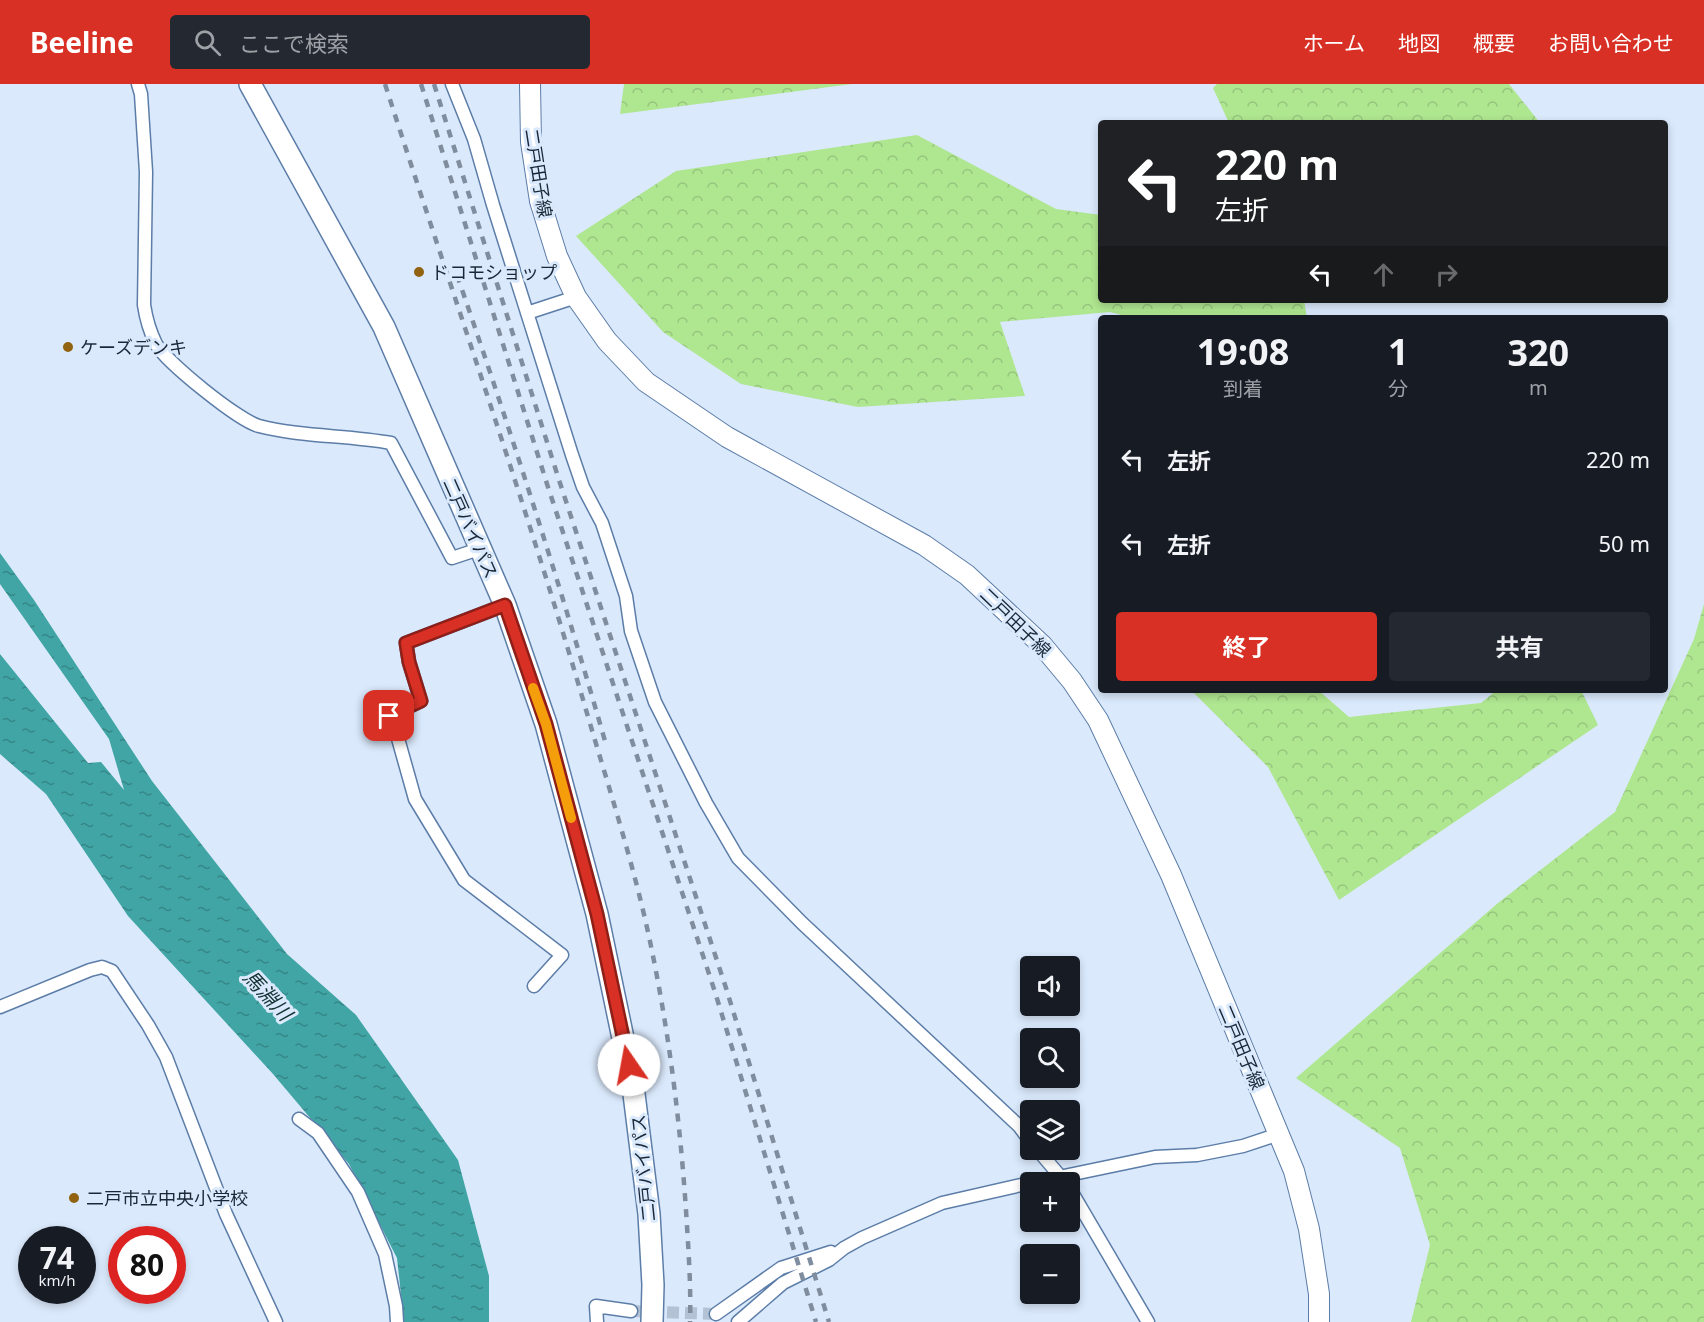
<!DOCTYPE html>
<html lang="ja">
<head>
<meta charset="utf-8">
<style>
  :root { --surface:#171b24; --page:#242831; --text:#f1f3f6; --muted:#9ea1a6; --accent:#d93025 }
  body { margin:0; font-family:"Noto Sans","Noto Sans JP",sans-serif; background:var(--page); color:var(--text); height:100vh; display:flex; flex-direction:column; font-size:22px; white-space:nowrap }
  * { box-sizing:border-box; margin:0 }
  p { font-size:20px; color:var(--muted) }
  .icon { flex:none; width:33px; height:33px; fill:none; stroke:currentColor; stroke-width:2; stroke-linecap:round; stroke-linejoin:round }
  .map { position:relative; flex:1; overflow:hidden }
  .drawer { position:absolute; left:1098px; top:231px; width:570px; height:378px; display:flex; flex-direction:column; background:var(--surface); border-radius:6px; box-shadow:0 3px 9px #0003 }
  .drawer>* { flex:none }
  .top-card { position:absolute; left:1098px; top:36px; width:570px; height:183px; border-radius:6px; box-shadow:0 3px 9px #0003; background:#202124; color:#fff; overflow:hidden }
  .controls { position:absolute; left:1020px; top:872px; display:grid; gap:12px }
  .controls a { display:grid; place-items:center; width:60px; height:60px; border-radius:6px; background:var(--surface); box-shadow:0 3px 9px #0003; font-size:30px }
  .speed { position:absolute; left:18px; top:1142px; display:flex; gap:12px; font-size:30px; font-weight:700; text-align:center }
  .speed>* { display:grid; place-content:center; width:78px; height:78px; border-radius:50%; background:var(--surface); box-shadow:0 3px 9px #0003; line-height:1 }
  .speed small { font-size:15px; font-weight:400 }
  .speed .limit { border:9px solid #d22; background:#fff; color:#111 }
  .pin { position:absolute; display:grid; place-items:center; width:51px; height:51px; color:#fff; margin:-26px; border-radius:12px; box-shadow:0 3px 9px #0006 }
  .me { position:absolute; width:66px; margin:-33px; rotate:348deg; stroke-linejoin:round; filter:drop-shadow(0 0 4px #0008) }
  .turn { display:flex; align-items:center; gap:21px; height:126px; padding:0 18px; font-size:27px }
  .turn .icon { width:78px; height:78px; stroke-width:2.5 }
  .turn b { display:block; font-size:42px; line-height:51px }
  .lanes { display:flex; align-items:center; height:57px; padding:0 18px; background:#0003; justify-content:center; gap:30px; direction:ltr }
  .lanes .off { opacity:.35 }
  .eta { display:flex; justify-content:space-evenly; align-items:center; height:102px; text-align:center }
  .eta b { font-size:36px; font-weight:700; line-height:42px }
  .action { display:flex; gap:12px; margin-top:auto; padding:12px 18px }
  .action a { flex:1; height:69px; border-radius:6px; background:var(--accent); color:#fff; font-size:24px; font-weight:700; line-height:69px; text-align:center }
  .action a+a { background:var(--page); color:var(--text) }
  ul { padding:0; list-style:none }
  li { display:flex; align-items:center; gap:18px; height:84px; padding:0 18px }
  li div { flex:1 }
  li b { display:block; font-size:22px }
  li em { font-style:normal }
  header { display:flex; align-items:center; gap:36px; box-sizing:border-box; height:84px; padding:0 30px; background:var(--accent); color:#fff }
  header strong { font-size:28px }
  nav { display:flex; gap:33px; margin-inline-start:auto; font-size:21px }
  .search { width:420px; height:54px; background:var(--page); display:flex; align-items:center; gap:15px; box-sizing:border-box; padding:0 21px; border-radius:6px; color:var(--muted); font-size:22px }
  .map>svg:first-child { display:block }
  .forest { fill:url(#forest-crowns) }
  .water { fill:url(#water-ripples) }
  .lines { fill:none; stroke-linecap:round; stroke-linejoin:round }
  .minor-tunnel { stroke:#b3c2d5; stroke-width:12; stroke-dasharray:12 6; stroke-linecap:butt }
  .minor-casing { stroke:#5c7da7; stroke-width:15 }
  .primary-casing { stroke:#5c7da7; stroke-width:22 }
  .trunk-casing { stroke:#5c7da7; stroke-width:24 }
  .minor { stroke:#fff; stroke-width:12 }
  .primary { stroke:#fff; stroke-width:20 }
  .trunk { stroke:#fff; stroke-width:21 }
  .rail { stroke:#7f8d9f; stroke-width:4.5; stroke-dasharray:8 8; stroke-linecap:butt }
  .route-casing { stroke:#8d1f18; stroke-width:15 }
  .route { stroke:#d93025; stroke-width:10 }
  .slow { stroke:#f59e0b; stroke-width:10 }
  .poi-dot { fill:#91620f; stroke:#dae9fc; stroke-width:2 }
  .labels { text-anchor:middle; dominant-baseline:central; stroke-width:6; stroke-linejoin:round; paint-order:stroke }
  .street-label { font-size:18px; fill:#192738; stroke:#dae9fc }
  .poi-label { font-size:18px; fill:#192738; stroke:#dae9fc; text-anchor:start }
  .water-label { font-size:20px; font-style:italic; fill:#123131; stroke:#dae9fc }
</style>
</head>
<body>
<header>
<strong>Beeline</strong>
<div class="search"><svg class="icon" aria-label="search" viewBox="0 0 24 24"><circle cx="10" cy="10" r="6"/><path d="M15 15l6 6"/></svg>ここで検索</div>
<nav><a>ホーム</a><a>地図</a><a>概要</a><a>お問い合わせ</a></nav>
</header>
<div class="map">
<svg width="1704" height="1238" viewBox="0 0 1704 1238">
  <defs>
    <pattern id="forest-crowns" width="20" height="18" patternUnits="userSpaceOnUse" patternTransform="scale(1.5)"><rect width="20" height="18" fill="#afe690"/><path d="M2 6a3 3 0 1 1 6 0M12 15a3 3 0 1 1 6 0" fill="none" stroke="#96c57d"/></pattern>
    <pattern id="water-ripples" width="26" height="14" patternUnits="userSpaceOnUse" patternTransform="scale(1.5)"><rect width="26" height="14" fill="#40a5a4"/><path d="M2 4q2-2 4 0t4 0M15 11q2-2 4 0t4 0" fill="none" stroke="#358687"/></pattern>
  </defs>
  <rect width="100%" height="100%" fill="#dae9fc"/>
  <!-- forest -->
  <path class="forest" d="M624,0H852L620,30Z
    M1217,0H1509L1540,39H1229L1213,4Z
    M917,51L1056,125L1101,131V216H1304L1307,234H1133L1110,228L1000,238L1025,312L858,323L741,300L663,248L576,152L676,87Z
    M1704,520V1238H1411L1430,1161L1400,1064L1296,994L1498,819L1615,728L1694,555Z
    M1191,606H1318L1349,633L1481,619L1497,606H1581L1598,641L1339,816L1268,683Z"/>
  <!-- water -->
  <path class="water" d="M0,469L34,516L152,697L287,870L356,931L458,1076L489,1192V1238H404L397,1174L349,1080L273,990L128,832L46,710L0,670V570L88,679L101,678L124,706L109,655L0,500Z"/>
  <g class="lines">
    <!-- minor-tunnel -->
    <path class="minor-tunnel" d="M631,1227L716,1230"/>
    <!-- minor casing -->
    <g class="minor-casing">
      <path id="minor" d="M138,0L141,10L146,88L144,221C146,234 150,248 156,260C166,278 239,337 259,342C302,353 347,351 391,359L452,474L479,465
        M452,0L474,55L493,121L572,371L583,403L602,439L626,512L631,547L655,618L706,719L738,774L802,839L1019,1042L1030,1057
        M527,229L576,213
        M505,521L406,559L409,578L421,617L389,632L397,651L415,715L464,796L562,871L534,902
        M0,923L90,886L102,883L112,887L148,941L166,973L226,1130L276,1238
        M299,1035L318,1049L358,1108L385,1170L396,1222L397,1238
        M1037,1065L1065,1098
        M1035,1098L1155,1073L1197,1071L1243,1062L1279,1050
        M1070,1105L1148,1238
        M716,1230L781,1184L831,1168
        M597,1238L596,1222L631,1227
        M738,1238L783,1199L829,1176L844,1164L862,1154L942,1119L1030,1099"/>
    </g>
    <!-- primary casing -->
    <g class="primary-casing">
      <path id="primary" d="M530,0L531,58L540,117L557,172L576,213L607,257L646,298L727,353L924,461L967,491L1042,561L1072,597L1098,636L1171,791L1294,1087L1309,1145L1319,1210V1238"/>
    </g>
    <!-- trunk casing -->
    <g class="trunk-casing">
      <path id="trunk" d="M250,0L384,243L505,521L546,640L597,830L633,1002L649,1130L653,1201L652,1238"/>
    </g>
    <!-- minor -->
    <use href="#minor" class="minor"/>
    <!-- primary -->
    <use href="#primary" class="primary"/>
    <!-- trunk -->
    <use href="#trunk" class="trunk"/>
    <!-- rail -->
    <path class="rail" d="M385,0C451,206 523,411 584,619C606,695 631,771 648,848C669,945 681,1043 687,1142C689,1174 691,1206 690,1238
      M421,0L547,400L715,908L816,1238
      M434,0L559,396L726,904L829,1238
      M457,191C510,345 560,500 605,657"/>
  </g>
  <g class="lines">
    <!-- route casing -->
    <g class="route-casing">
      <path id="route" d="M389,632L421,617L409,578L406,559L505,521L546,640L597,830L629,981"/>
    </g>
    <!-- route -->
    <use href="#route" class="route"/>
    <!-- slow -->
    <path class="slow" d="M533,604L546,640L571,734"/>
  </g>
  <!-- markers -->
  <g class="poi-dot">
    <circle cx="419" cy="188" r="6"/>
    <circle cx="68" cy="263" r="6"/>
    <circle cx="74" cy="1114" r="6"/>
  </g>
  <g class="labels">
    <!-- street labels -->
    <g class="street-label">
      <text transform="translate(539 89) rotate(81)">二戸田子線</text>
      <text transform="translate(471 444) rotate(66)">二戸バイパス</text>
      <text transform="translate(1016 538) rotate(44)">二戸田子線</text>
      <text transform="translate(1242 963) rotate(67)">二戸田子線</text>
      <text transform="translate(643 1084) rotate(-96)">二戸バイパス</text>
    </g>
    <!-- poi labels -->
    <g class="poi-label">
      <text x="431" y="188">ドコモショップ</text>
      <text x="80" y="263">ケーズデンキ</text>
      <text x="86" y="1114">二戸市立中央小学校</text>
    </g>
    <!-- water labels -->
    <g class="water-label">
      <text transform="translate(268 911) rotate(47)">馬淵川</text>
    </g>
  </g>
</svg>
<div class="controls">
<a><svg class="icon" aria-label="sound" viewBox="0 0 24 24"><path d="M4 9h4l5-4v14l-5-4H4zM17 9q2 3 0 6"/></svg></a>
<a><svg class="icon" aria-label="search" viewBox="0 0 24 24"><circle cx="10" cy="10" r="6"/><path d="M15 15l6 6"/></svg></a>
<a><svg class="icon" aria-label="layers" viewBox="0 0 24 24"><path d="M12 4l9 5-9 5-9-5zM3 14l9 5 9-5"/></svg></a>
<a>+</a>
<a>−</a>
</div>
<div class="speed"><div>74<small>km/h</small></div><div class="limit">80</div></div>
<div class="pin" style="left:389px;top:632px;background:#d93025"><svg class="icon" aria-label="arrive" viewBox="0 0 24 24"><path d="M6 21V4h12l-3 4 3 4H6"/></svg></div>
<svg class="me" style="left:629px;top:981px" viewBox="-20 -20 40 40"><circle r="19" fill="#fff"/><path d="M0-13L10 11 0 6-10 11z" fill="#d93025"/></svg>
<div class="top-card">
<div class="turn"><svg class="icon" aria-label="left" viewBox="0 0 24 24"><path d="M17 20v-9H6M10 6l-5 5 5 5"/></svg><div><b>220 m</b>左折</div></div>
<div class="lanes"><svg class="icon" aria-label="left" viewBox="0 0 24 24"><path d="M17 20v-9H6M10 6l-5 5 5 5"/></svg><svg class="icon off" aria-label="ahead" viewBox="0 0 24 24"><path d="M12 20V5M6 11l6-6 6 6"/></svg><svg class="icon off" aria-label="right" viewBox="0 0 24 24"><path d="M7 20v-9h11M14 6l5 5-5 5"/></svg></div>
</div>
<section class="drawer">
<div class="eta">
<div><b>19:08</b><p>到着</p></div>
<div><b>1</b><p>分</p></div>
<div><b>320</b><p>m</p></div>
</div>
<ul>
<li><svg class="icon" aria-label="left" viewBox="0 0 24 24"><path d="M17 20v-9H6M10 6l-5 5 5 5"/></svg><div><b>左折</b></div><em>220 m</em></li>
<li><svg class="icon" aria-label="left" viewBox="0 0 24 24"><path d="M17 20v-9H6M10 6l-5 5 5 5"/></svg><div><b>左折</b></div><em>50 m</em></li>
</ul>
<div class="action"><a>終了</a><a>共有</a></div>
</section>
</div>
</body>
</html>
